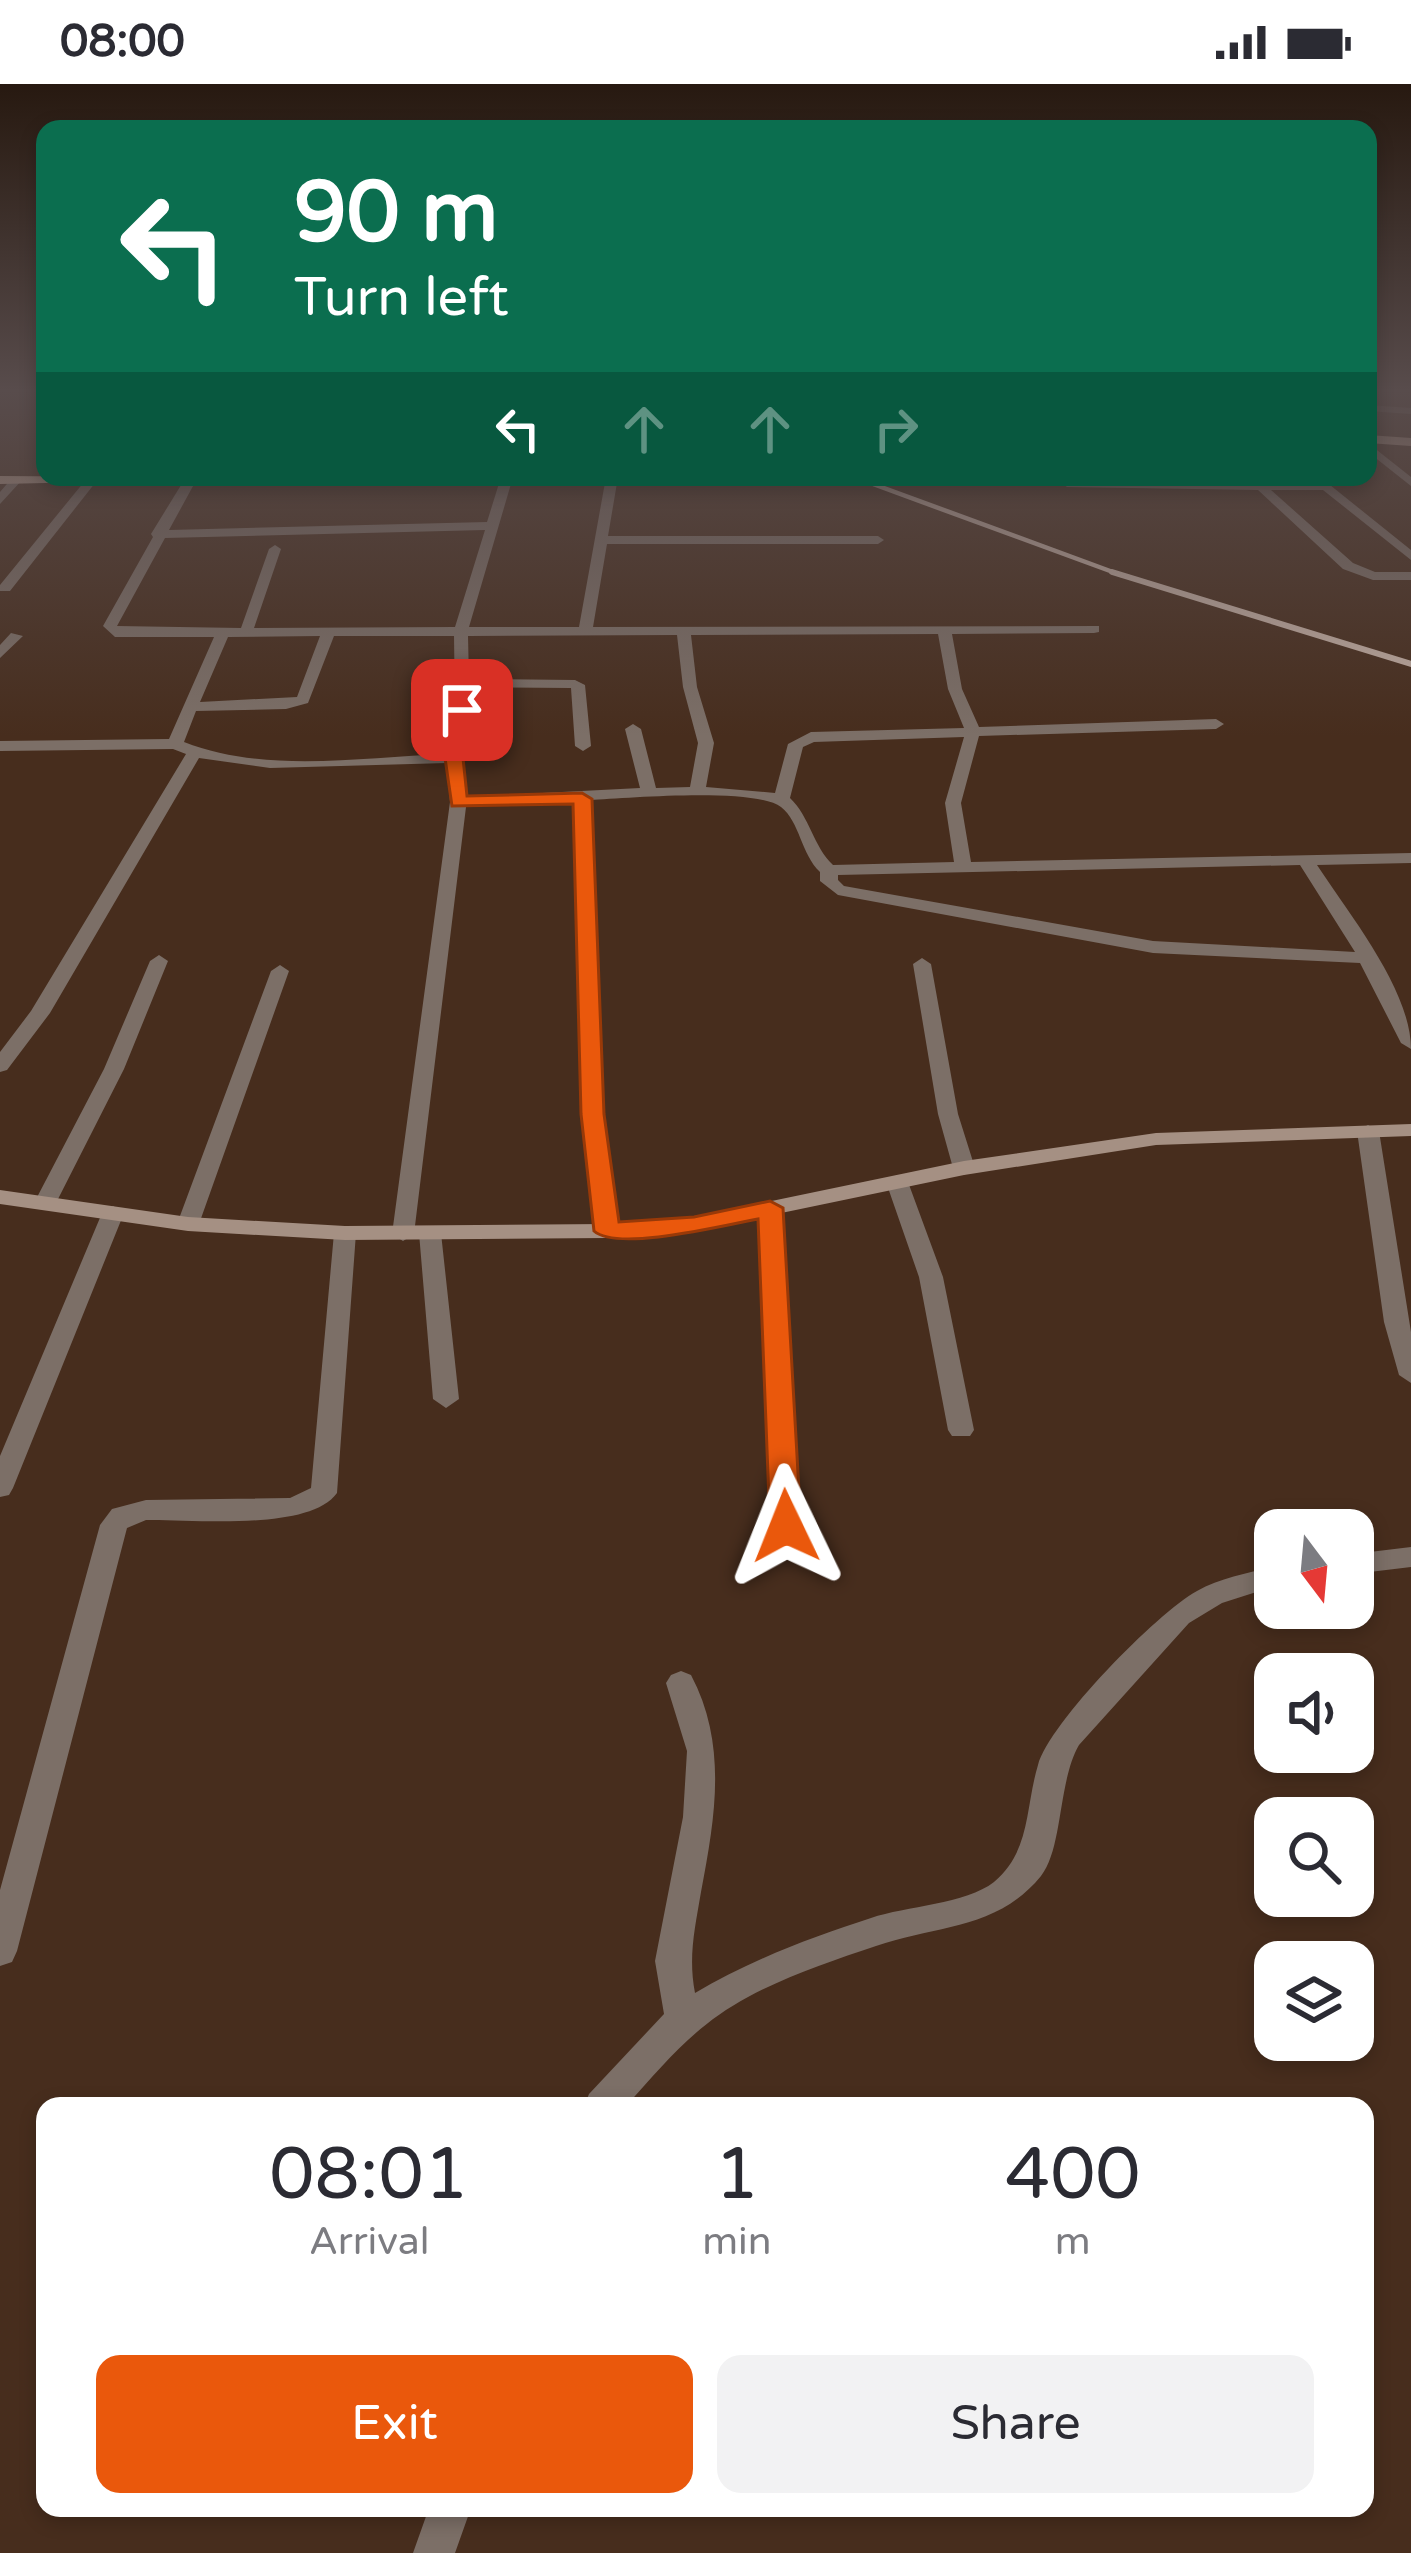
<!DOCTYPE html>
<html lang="en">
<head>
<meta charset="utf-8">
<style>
  :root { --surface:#fff; --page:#f2f2f3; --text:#2b2b33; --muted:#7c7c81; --accent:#ea580c }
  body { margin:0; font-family:"Varela Round",sans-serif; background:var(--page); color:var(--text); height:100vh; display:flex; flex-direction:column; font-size:45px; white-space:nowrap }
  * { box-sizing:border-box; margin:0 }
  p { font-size:39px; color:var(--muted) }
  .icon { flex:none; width:66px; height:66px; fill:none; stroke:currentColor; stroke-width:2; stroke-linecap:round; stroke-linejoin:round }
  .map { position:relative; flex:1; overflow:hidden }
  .panel { position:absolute; left:36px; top:2013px; width:1338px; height:420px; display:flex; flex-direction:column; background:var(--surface); border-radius:24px; box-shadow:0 6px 18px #0003 }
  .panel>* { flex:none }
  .top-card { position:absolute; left:36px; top:36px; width:1341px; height:366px; border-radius:24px; box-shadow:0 6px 18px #0003; background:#0b6e4f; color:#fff; overflow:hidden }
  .needle { width:78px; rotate:164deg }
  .fabs { position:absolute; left:1254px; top:1425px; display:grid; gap:24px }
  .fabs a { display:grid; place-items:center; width:120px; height:120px; border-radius:24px; background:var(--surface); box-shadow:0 6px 18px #0003; font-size:60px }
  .pin { position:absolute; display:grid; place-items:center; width:102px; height:102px; color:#fff; margin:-51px; border-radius:24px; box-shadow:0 6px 18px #0006 }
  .me { position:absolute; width:132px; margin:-66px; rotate:358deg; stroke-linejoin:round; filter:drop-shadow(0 0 9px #0008) }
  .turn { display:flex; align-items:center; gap:42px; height:252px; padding:0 60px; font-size:54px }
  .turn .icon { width:156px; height:156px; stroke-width:2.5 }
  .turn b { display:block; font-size:84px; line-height:102px }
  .lanes { display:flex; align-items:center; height:114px; padding:0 60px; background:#0003; justify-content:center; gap:60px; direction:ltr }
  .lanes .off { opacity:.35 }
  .eta { display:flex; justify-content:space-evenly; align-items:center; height:204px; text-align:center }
  .eta b { font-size:72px; font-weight:600; line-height:84px }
  .action { display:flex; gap:24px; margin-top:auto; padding:24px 60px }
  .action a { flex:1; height:138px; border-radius:24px; background:var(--accent); color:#fff; font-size:48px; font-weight:600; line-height:138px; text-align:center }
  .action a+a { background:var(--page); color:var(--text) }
  .status { display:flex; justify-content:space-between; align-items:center; height:84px; padding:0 60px; background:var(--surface); direction:ltr }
  .status svg { height:33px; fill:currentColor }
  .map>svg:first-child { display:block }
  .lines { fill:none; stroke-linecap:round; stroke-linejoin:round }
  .street { fill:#7c6f67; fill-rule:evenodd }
  .secondary { fill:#a59083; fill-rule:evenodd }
  .primary { fill:#c4a998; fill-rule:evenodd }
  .rail-far1 { stroke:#c2aea3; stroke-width:4.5 }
  .rail { stroke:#c2aea3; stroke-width:6 }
  .route { fill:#ea580c; stroke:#983908; stroke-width:3 }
</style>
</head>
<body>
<div class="status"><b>08:00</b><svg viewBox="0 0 49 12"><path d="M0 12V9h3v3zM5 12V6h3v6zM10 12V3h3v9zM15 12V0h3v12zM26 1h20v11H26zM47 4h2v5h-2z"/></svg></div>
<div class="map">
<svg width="1411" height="2469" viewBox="0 0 1411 2469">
  <rect width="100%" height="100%" fill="#472d1d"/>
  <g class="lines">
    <!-- street -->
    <path class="street" d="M1368,321L1411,324V330L1368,327Z
      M1368,359L1411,393V402L1368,368Z
      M88,393L99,394L10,507H0V501Z
      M186,393H198L169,446L487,438L501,393H513L469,543H579L606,393H618L608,452H878L884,456L878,460H607L593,543L1099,542V548L1094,549L952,550L962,605L979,643L1216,635L1224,640L1216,645L979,652L961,719L971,778L1411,769V779L1317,781C1349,830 1411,906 1411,965L1401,959L1360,879L1153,869L838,811L820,797V788C801,770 800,738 781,723C755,703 627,714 590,716L602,1030L618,1147L607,1154L599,1152L582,1030L574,717L466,723L414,1150L403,1157L392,1150L450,718L447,679L270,684L199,674L50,929L7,986L0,988V968L31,927L186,670L173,665L0,667V657L169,655L214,553H115L103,542L153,453L151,450ZM485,446L455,543L254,544L281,465L275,461L269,465L241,544L117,542L165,454ZM938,550L948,605L964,644L811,648L788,660L775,709L706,703L714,659L697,603L691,551ZM677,551L683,603L698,659L690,703L656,704L641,645L633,640L625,645L640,704L466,713L462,674L469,603L571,604L575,662L583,667L591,662L585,601L575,596L469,595L468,552ZM320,552L297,613L200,618L228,553ZM334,552H454L455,626L447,670C362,673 265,690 184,658L196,627L286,625L308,619ZM964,653L945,719L954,778L833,781C813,762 810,733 790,714L803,663L814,658ZM1300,781L1355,868L1153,857L844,802L838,796V791Z
      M1053,393L1070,397L1251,399L1256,395L1264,399L1330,401L1411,466V476L1323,406H1271L1353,479L1375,488H1411V496H1373L1343,485L1258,406L1067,403Z
      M12,394L22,396L0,420V408Z
      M11,549L23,552L0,574V561Z
      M159,871L168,877L124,985L56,1119L53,1124H37L34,1119L104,985L150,877Z
      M922,874L931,880L958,1030L975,1084L964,1091L953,1084L938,1030L913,880Z
      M280,881L289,887L199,1140L196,1145H180L177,1140L271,887Z
      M1368,1041L1379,1047L1411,1248V1299L1399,1291L1384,1238L1357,1047Z
      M897,1091L908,1098L943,1193L974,1346L970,1352H952L948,1346L919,1193L886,1098Z
      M771,1117L782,1124L800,1441L796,1448H776L772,1441L760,1124Z
      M113,1122L124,1129L13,1404L9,1411L0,1413V1372L102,1129Z
      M345,1142L356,1149L337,1409C309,1448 192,1435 146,1436L127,1444L17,1867L12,1878L0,1882V1806L100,1441L112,1425L146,1416L290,1414L311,1404L334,1149Z
      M430,1142L441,1149L459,1315L446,1324L433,1315L419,1149Z
      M1411,1463V1483L1353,1490V1470Z
      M1275,1482V1502L1222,1519L1189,1539L1079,1661C1058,1697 1063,1764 1041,1792C997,1846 937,1841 876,1862C834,1876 787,1892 748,1913C694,1942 666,1978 626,2022H584L589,2010L664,1930L655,1877L683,1733L687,1667L666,1599L671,1591L681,1587L691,1591C728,1661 715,1734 701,1808C695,1844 688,1873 695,1909C748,1877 812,1853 871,1834C906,1822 966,1820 994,1798C1031,1767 1025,1724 1038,1681C1050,1638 1157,1529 1197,1507C1220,1494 1250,1489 1275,1482Z
      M429,2424H471L455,2469H413Z"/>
    <!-- secondary -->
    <path class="secondary" d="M1411,1040V1052L1156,1061L964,1091L694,1147L607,1154L345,1156L188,1147L0,1120V1106L188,1133L345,1142L607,1140L694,1133L964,1077L1156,1049Z"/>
    <!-- primary -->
    <path class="primary" d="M1368,351L1411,354V362L1368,359Z
      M0,392L143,393L136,397L0,400Z"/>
    <!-- rail-far1 -->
    <path class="rail-far1" d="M854,393L1121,491"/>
    <!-- rail -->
    <path class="rail" d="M1112,488L1411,580"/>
  </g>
  <!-- sky -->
  <linearGradient id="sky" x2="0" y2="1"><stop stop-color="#271910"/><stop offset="0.47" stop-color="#584c4c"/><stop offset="1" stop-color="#584c4c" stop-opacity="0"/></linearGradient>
  <rect width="1411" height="652" fill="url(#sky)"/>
  <!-- route -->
  <path class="route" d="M462,621L471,626L463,674L467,712L582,709L592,715L604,1030L619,1138L694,1133L770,1117L783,1124L801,1442L797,1449H775L770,1442L758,1135C726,1141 617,1168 594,1147L581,1030L573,720L452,722L445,674L453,626Z"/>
</svg>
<div class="fabs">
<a><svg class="needle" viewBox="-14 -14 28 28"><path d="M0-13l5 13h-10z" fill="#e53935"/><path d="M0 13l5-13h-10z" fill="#7c7c81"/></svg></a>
<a><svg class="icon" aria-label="sound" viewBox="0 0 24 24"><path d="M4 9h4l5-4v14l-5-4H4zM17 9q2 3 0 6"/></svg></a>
<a><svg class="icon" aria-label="search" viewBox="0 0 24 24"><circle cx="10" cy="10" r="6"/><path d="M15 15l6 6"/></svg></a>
<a><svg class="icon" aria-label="layers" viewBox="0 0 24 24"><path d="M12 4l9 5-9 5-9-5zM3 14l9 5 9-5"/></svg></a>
</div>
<div class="pin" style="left:462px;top:626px;background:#d93025"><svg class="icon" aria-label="arrive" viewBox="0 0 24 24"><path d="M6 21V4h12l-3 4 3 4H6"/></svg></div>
<svg class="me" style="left:786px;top:1442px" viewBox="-20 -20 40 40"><path d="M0-17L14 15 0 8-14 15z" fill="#ea580c" stroke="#fff" stroke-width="4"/></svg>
<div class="top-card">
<div class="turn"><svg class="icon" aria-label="left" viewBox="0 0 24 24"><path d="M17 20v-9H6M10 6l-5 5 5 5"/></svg><div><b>90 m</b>Turn left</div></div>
<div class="lanes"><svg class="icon" aria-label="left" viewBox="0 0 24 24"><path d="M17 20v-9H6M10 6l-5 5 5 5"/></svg><svg class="icon off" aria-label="ahead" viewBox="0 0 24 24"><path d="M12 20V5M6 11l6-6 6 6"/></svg><svg class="icon off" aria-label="ahead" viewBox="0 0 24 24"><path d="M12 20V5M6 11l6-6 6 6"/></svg><svg class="icon off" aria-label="right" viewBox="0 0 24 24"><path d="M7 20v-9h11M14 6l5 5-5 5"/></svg></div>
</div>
<section class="panel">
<div class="eta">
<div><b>08:01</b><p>Arrival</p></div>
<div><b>1</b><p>min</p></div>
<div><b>400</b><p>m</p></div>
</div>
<div class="action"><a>Exit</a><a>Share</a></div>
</section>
</div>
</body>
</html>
